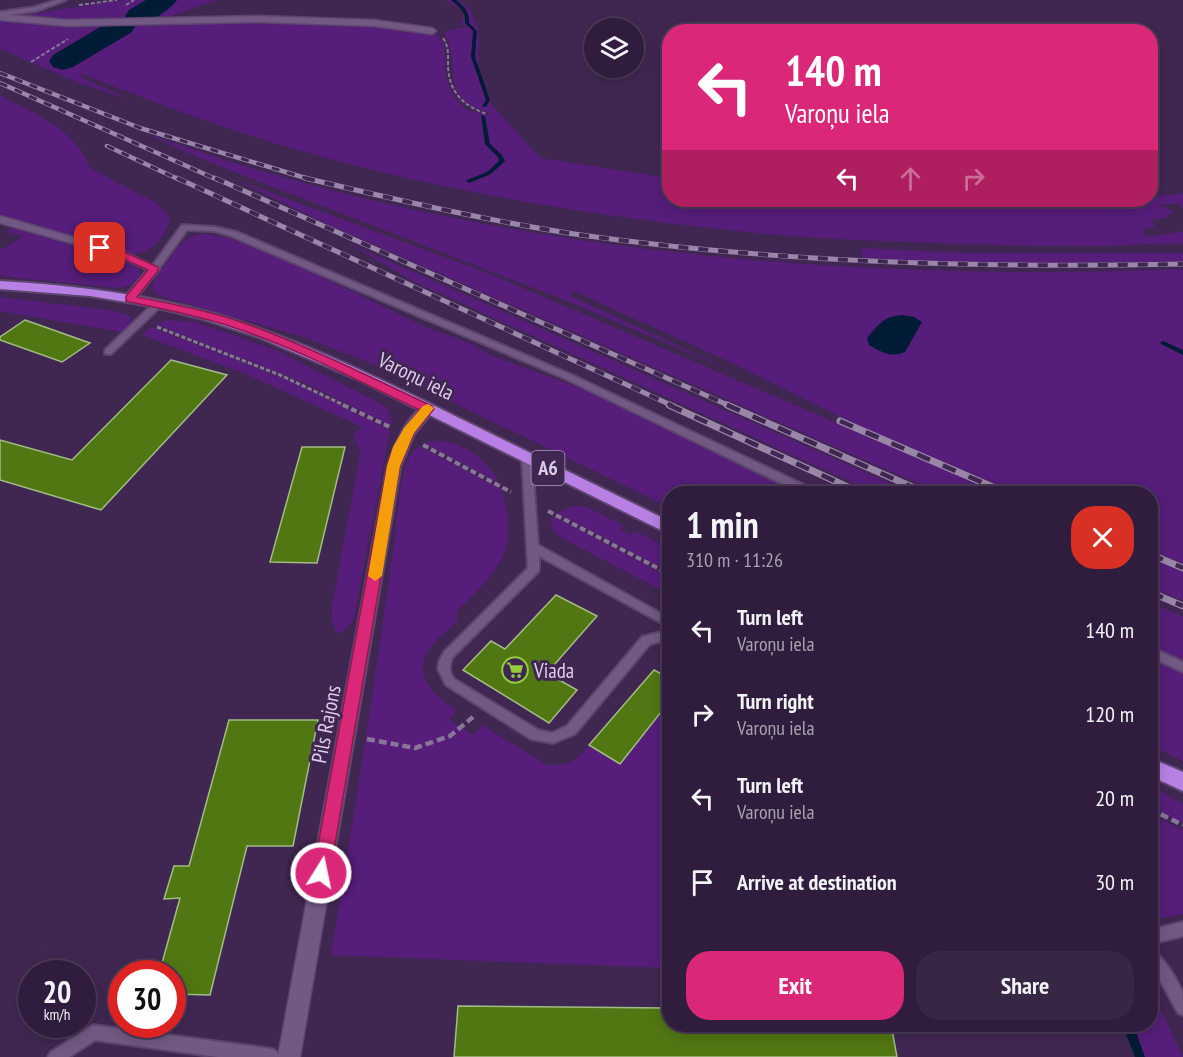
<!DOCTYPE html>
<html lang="en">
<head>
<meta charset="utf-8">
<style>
  :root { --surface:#301d3e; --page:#382645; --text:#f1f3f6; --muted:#a8a2b0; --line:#4b3b58; --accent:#db2777 }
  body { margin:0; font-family:"PT Sans Narrow",sans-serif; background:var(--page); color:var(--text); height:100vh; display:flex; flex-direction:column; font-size:22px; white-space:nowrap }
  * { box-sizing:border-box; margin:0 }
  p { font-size:20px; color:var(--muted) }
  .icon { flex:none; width:33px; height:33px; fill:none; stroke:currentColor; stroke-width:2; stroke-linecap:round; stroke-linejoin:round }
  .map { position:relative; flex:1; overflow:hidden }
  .drawer { position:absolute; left:662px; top:486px; width:496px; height:546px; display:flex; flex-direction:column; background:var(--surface); border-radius:24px; box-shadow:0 3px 15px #0003,0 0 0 2px var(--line) }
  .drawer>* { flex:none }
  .hud { position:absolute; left:662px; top:24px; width:496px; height:183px; border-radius:24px; box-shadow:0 3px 15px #0003,0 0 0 2px var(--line); background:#db2777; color:#fff; overflow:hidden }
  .fabs { position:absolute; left:584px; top:18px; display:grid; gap:12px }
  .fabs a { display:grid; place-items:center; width:60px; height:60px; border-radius:50%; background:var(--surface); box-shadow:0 3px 15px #0003,0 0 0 2px var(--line); font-size:30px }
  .speed { position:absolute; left:18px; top:960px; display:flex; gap:12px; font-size:30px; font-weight:700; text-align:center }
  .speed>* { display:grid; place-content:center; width:78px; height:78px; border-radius:50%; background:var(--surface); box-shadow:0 3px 15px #0003,0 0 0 2px var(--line); line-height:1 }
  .speed small { font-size:15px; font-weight:400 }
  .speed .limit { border:9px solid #d22; background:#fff; color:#111 }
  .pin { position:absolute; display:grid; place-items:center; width:51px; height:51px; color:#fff; margin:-26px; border-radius:12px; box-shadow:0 3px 9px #0006 }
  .me { position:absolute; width:66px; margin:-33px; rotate:10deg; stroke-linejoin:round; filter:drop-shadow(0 0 4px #0008) }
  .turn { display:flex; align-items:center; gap:21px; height:126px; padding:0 24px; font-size:27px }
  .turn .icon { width:78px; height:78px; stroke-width:2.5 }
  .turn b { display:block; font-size:42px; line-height:51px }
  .lanes { display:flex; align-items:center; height:57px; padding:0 24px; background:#0003; justify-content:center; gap:30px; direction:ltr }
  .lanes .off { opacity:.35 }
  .round { display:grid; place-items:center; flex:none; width:63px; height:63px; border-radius:24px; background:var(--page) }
  .summary { display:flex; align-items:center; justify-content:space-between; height:102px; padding:0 24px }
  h1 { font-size:36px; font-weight:700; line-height:45px }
  .button { display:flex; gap:12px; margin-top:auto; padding:12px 24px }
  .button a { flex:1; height:69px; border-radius:24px; background:var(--accent); color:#fff; font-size:24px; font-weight:700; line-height:69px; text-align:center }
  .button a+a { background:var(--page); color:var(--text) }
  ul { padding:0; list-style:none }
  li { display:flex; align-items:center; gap:18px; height:84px; padding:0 24px }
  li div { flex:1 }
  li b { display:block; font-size:22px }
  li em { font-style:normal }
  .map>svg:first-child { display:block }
  .green { fill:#561d7a }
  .water { fill:#001b36 }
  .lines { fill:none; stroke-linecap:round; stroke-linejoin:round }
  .stream { fill:#001b36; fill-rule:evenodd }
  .river { fill:#001b36; fill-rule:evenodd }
  .building { fill:#517712; stroke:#a2bc85; stroke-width:1.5 }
  .service-casing { stroke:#5c456d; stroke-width:4 }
  .minor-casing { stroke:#5c456d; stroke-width:3 }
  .trunk-casing { stroke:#5c456d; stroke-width:4 }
  .path-far3 { stroke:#897699; stroke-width:2; stroke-dasharray:4 2; stroke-linecap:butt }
  .path-far2 { stroke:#897699; stroke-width:3; stroke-dasharray:4.5 2; stroke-linecap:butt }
  .path-far1 { stroke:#897699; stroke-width:4; stroke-dasharray:6 3; stroke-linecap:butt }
  .path { stroke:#897699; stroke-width:4.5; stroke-dasharray:8 4; stroke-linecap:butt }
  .service { fill:#715984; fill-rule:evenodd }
  .minor { fill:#715984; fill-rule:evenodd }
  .trunk { fill:#b880e4; fill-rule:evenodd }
  .rail-far2-casing { stroke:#9986a8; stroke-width:4.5 }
  .rail-far1-casing { stroke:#9986a8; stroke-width:5 }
  .rail-casing { stroke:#9986a8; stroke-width:7 }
  .rail-far2 { stroke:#402752; stroke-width:3; stroke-dasharray:8; stroke-linecap:butt }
  .rail-far1 { stroke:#402752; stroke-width:4; stroke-dasharray:10; stroke-linecap:butt }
  .rail { stroke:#402752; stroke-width:4.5; stroke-dasharray:14; stroke-linecap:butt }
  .route { fill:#db2777; stroke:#8e194d; stroke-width:1.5 }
  .slow { fill:#f59e0b }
  .labels { text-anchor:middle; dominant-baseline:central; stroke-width:6; stroke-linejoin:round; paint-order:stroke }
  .shield { fill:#402752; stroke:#ad9cbc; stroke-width:1.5 }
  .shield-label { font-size:20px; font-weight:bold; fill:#dccee9 }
  .street-label { font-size:21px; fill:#dccee9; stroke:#402752 }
  .poi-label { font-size:21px; fill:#dccee9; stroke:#402752; text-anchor:start }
</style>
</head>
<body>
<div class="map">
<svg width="1183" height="1057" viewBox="0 0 1183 1057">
  <rect width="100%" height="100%" fill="#402752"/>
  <!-- green -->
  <path class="green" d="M123,0H216L162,19L67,21L19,16Z
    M445,0H457L469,8L479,30L478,66L492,105L540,158L669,178V200H818L872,203L873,200H1150L1151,197L1183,193V208L1179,204H1157L1173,211L1165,218L1152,220L1155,227L1144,229L1142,233L1149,237L1183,231V243C1172,245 1161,244 1149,244C1089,248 1029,246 969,244C905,242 842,240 778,235C625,221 471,197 323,157C243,136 160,105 83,74L79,76L128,99L79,83L0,49V19L216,20L365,25L373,27L394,26L436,34L444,44L446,79L455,99L467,110L489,115L488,112C436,99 464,63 444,34L448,30L469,27L461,25L464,16L461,9Z
    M0,95C34,114 75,128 90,168L158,204L170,217C166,238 150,256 128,254L0,216Z
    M143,132C465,250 841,283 1183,269V564L1151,550L1150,494L1018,493L859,426L726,360L574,291L570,296L735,372L565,300L204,160Z
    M234,179L490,274L999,493H940L329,225Z
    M14,228L110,255L139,269L140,277L131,285L119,288L0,276V250L23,237L7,231Z
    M205,234L232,239L314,273L425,327L474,345L489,355L509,362L604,397L729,457C738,466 791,486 806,493L669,494V507L376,365L300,336L157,295L152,289C153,281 158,275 163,268C174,252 183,235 205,234Z
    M348,243L912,493H875L413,281Z
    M861,248L963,253H1183V261C1076,264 969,263 862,258Z
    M0,297L116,311L130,316L131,322L139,323L128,333L0,311Z
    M168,320L195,322L278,351L379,403L387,408L392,422L390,425L305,383L155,324Z
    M151,327L303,386L390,430L354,618L345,630L337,634L332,620V606L360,454L358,445L353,436L362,427L248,375L142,335Z
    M434,441C459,439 490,461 499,483L424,443Z
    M419,446L501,489C522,551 497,571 456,612L458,621C448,630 433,641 427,652C412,678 438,698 456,710L449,720L473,735L482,725L547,765C570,765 575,763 589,745L620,764L669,702V968L331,955C354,816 376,676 395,536C398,513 399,459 419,446Z
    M572,506L586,507L623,525L620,529L631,535L635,531L669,548V572L557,513Z
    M553,516L669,577V594L560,537L551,529Z
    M1151,558L1183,572V601L1151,587Z
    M1150,602L1183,617V663L1151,647Z
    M1151,658L1183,673V761L1151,745Z
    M1151,786L1183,804V823L1151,807Z
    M1151,814L1183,830V914L1151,920Z
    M1151,990L1183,1057H1140L1127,1025L1150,1024Z"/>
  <!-- water -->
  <path class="water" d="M903,315L914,317L922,322L905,352C891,358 881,352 869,345L867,338C879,324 884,316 903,315Z"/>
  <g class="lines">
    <!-- stream -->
    <path class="stream" d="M451,0H456C464,6 470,12 469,23L477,31L475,57L490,100L486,107L482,106L486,100L471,57L473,31L465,23C466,11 459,7 451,0Z
      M481,115L485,116L490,144L502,155L505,161L491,174L469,183L466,181L467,180L487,172L499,161L498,157L485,144Z
      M1163,341L1183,350V355L1161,344L1160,343Z
      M1122,1024H1133L1145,1057H1135Z"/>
    <!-- river -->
    <path class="river" d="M146,0H177C169,11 147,26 133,23L135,26L132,32L73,67L63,70L53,67L49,61L53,55L112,20L127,19L125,16L129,10Z"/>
  </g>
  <!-- building -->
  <path class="building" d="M25,320L90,343L62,362L0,340V337Z
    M171,360L227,375L101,510L0,480V440L72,460Z
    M302,447H345L317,563L270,562Z
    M556,595L597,616L547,673L577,690L549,723L463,670L491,641L505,649Z
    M654,670L669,678V702L620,764L589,745Z
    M229,720H318L293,846H247L210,995L172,994V974H159L180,898L164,899L174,866H189Z
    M458,1006L669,1008V1024H891L897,1057H454Z"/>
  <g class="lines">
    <!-- service casing -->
    <g class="service-casing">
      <path id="service" d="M57,0H66L36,11L0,16V12L35,7Z
        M182,225L214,227L237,232L572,375L817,491L818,494H803L566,379L231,236L214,231L187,230L157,271H151L150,269Z
        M158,301L162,304L161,306L111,354H105V350L155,302Z
        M527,455L532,458L538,545L669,618V627L539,556V569L538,572L452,658C449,666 449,672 454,679L538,730L552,733L567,726L642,637L669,630V640L650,644L575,734L553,743L531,739L446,685L438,669L439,662L444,652L528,568L522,458Z
        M1150,647L1183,662V672L1150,657Z
        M1183,922V936L1150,944V930Z
        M1150,949C1162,954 1177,980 1182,991C1183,998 1183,1008 1183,1015L1178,1013L1160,980L1150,968Z
        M93,1025L272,1049L277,1052L280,1057H218L95,1040L69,1057H48L51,1052Z"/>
    </g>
    <!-- minor casing -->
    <g class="minor-casing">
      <path id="minor" d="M0,14L67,20L258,16L374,20L432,28L436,31L432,34L374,26L258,22L67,26L0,20Z
        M0,216L125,252L160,269L134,301H126V295L147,270L117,256L0,223Z
        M428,405L435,409L414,435L401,466L300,1057H278L387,466C393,448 408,410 428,405Z"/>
    </g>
    <!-- trunk casing -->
    <g class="trunk-casing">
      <path id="trunk" d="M0,281C73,285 145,294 215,314C300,339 378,378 457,417C528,452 598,486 669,521V534L361,381L258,337L203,319L150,306L90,296L0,289Z
        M1150,758L1183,772V791L1150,776Z"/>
    </g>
    <!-- path-far3 -->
    <path class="path-far3" d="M79,5L117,0
      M126,5L134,0
      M443,38C449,47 448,55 448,66C449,92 463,106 487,114
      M31,62L68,39"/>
    <!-- path-far2 -->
    <path class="path-far2" d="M157,327L280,375L346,406"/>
    <!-- path-far1 -->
    <path class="path-far1" d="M343,405L390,427
      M423,445L511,492
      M548,511L669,574"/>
    <!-- path -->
    <path class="path" d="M367,739L415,748L450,736L473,717
      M1150,809L1183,825"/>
    <!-- service -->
    <use href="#service" class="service"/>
    <!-- minor -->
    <use href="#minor" class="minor"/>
    <!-- trunk -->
    <use href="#trunk" class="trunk"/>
    <!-- rail-far2 casing -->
    <g class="rail-far2-casing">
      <path id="rail-far2" d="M0,73L140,128L312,180
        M0,83L218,180
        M107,146L180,180"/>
    </g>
    <!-- rail-far1 casing -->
    <g class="rail-far1-casing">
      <path id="rail-far1" d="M177,178L673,406
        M215,178L730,406
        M305,178C397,200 488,221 581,235C781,263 981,268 1183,264"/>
    </g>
    <!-- rail casing -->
    <g class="rail-casing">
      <path id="rail" d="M669,405L863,494
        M727,405L928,494
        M840,421L1009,494
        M1150,554L1183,568
        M1150,592L1183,606"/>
    </g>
    <!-- rail-far2 -->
    <use href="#rail-far2" class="rail-far2"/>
    <!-- rail-far1 -->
    <use href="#rail-far1" class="rail-far1"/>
    <!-- rail -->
    <use href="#rail" class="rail"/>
  </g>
  <!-- route -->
  <path class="route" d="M100,245L124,252L158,267V271L137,297C173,304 209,311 244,323C308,346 370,377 432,406L434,409L414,433L400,466L330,873L328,879L321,881L315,879L313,873L387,466C394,443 404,427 420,410C358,381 297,348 232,327C197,315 161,309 126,301V296L148,270L117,256L96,250V246Z"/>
  <!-- slow -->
  <path class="slow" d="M428,404L434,408L414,433L400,466L382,576L375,581L368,576L387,466L393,447L404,428L423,406Z"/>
  <!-- icons -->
  <defs>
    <g id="supermarket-ring" transform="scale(1.35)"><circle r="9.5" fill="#402752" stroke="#93cc3d" stroke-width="1.5"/><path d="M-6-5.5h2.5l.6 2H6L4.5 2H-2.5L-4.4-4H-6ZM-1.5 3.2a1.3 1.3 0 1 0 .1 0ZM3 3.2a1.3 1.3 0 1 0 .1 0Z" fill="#93cc3d"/></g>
  </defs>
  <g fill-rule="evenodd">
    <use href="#supermarket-ring" x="515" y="670"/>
  </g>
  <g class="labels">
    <!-- shield labels -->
    <rect class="shield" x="531.5" y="451" width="33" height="34" rx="4.5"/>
    <g class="shield-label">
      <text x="548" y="468">A6</text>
    </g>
    <!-- street labels -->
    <g class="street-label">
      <text transform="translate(416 376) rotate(26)">Varoņu iela</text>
      <text transform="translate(326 724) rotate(-79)">Pils Rajons</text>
    </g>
    <!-- poi labels -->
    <g class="poi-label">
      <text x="534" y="670">Viada</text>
    </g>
  </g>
</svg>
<div class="fabs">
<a><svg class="icon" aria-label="layers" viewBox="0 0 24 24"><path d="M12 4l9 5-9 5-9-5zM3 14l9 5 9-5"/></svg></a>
</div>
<div class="speed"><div>20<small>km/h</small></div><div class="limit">30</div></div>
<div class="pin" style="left:100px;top:248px;background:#d93025"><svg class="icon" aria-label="arrive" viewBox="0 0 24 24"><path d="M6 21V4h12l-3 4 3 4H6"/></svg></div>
<svg class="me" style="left:321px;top:873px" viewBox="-20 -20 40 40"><circle r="17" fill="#db2777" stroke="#fff" stroke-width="3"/><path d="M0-11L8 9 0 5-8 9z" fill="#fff"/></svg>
<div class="hud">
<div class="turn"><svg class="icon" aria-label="left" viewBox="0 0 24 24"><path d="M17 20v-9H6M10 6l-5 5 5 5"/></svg><div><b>140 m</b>Varoņu iela</div></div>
<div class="lanes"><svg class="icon" aria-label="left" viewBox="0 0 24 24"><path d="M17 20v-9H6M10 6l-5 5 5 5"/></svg><svg class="icon off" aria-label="ahead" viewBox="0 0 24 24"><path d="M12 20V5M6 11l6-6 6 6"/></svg><svg class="icon off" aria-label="right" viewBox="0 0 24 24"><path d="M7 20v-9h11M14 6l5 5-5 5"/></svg></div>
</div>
<section class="drawer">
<div class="summary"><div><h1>1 min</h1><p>310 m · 11:26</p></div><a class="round" style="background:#d93025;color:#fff"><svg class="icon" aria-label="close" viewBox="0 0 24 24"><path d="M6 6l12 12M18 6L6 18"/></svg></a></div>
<ul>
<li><svg class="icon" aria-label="left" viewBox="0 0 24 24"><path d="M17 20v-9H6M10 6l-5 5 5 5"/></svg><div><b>Turn left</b><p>Varoņu iela</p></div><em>140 m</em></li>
<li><svg class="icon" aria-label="right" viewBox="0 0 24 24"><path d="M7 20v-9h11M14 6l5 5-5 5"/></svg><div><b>Turn right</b><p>Varoņu iela</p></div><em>120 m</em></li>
<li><svg class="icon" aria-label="left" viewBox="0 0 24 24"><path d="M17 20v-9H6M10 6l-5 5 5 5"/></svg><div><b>Turn left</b><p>Varoņu iela</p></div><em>20 m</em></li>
<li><svg class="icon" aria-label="arrive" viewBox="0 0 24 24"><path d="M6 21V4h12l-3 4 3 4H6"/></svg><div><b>Arrive at destination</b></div><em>30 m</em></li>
</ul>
<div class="button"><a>Exit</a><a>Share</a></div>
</section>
</div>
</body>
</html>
